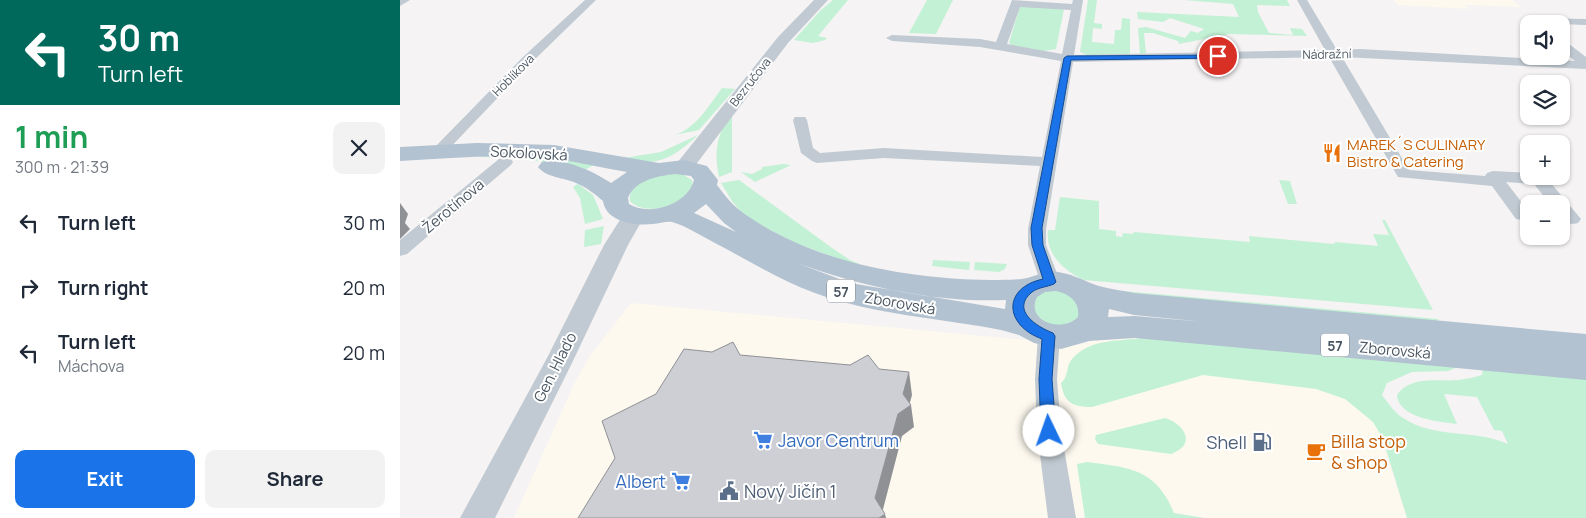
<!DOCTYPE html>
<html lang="en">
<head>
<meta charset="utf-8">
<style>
  :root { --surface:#fff; --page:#f2f2f3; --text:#1f2937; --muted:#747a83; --accent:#1a73e8 }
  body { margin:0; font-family:Manrope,sans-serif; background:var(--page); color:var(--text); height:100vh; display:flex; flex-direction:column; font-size:19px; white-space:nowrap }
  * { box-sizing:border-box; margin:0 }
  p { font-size:16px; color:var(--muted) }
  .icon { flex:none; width:28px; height:28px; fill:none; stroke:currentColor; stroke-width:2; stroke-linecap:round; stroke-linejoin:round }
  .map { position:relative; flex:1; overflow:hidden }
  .details { display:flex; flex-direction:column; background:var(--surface); width:400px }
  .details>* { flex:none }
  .hud { background:#00695c; color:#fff; overflow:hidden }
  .controls { position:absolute; left:1120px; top:15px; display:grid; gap:10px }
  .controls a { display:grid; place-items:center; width:50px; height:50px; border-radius:10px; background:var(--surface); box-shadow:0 1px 4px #0004; font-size:25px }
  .pin { position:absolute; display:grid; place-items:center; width:42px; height:42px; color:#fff; margin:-21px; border:2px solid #fff; border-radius:50%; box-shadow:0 1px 5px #0007 }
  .me { position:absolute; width:55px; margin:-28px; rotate:357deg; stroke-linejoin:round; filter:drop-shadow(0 0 4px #0008) }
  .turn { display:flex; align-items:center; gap:18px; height:105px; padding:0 15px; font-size:22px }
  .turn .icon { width:65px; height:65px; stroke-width:2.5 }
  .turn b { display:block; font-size:35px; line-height:42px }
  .round { display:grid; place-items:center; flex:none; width:52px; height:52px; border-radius:10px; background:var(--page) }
  .overview { display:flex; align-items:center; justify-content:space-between; height:85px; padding:0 15px }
  h1 { font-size:30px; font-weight:700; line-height:38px; color:#1e9e55 }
  .cta { display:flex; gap:10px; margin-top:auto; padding:10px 15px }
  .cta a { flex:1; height:58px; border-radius:10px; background:var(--accent); color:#fff; font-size:20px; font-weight:700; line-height:58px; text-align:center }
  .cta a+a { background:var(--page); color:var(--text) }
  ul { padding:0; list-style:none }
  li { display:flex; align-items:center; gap:15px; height:65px; padding:0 15px }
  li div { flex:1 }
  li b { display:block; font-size:19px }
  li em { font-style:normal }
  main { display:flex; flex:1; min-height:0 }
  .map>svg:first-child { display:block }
  .commercial { fill:#fdf9ef }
  .green { fill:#c3f1d5 }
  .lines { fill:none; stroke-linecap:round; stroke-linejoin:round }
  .minor { fill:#c1cad2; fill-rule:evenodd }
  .tertiary { fill:#c1cad2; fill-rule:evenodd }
  .primary { fill:#b3c2d1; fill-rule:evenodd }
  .shaded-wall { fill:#909195 }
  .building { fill:#cdcfd5; stroke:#909195 }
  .route { fill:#1a73e8; stroke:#114b97 }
  .labels { text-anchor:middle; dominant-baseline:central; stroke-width:4; stroke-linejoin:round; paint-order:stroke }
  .far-street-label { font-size:12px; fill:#4a5661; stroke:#fff }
  .shield { fill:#fff; stroke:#808990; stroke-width:1 }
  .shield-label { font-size:14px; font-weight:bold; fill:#4a5661 }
  .food-label { font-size:15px; fill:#c56008; stroke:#fff; text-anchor:start }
  .street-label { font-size:15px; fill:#4a5661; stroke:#fff }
  .near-shop-label { font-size:18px; fill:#366cbe; stroke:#fff; text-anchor:start }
  .near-food-label { font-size:18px; fill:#c56008; stroke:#fff; text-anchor:start }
  .near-service-label { font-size:18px; fill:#4e5e75; stroke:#fff; text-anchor:end }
</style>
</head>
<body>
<main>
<section class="details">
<div class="hud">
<div class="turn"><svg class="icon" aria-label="left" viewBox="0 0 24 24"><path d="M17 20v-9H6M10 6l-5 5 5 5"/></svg><div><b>30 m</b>Turn left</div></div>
</div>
<div class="overview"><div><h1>1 min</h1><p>300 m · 21:39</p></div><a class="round"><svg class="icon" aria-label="close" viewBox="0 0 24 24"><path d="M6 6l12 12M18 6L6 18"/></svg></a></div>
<ul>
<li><svg class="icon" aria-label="left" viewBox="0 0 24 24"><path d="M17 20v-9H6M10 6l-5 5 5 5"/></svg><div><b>Turn left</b></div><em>30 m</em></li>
<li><svg class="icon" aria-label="right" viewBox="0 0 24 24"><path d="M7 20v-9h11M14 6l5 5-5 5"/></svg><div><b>Turn right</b></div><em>20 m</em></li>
<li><svg class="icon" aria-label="left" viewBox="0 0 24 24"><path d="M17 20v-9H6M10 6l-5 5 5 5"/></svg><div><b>Turn left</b><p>Máchova</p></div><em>20 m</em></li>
</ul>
<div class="cta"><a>Exit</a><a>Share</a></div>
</section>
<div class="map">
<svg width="1186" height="518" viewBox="0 0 1186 518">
  <rect width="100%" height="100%" fill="#f5f3f3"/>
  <!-- commercial -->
  <path class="commercial" d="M993,0H1112L1121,7L1065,5L1069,9L998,5Z
    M231,303L680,345L712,334L955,355L1007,518H804L774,513L767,497L687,462L677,465L685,518H114L175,382L190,356Z"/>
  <!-- green -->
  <path class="green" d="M433,0H448L418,36L427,38L425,40L413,43L394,40L420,11Z
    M527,0H553L536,34L509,33Z
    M688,0H697L694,23L702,24V29L693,28L692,42L714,44L715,30H721L722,18L730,19V54L687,55L680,52Z
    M784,0H887L890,6L857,5L858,12L869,33L893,35L890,28L902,29L907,36L829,34L779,44L778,41L753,33H744L746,53L740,54L738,28L746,27L785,38L791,31L798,33L804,29L770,18L763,22L738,19L737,12L839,17L833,4Z
    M620,6L664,9L656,49L644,51L612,46L609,43Z
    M322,88L335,89L299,130L274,135C296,129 309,105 322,88Z
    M332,113V172L319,177C314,153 316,134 332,113Z
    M298,135C284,148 267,162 248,162C240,163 232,160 224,158L261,152Z
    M133,155L194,165L183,171C149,161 117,157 81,157L82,156Z
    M383,164L391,165L355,182L341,172L352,174L362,169V167Z
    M264,174H282L292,180L293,185C292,188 290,193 287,196C274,208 243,215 230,201C228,183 251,178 264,174Z
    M339,180L432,248L450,260L460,264L456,265L395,243L345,217L332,201L321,183Z
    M879,180L890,181L897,204H888Z
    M178,184L193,195L203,219L185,224L180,198L173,187Z
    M660,197L699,201V229L716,231V236L722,237L723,233L733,234L734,232L850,242L849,236L934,244L935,242L978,246L973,234L989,235L982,220H985L1033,310L684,280C665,271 645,255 648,230H655Z
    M204,226L201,244L184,247L185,230Z
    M533,260L570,262L569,270L532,266Z
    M575,262L607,264L605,269L599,272L574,270Z
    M700,289L1038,319L1041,326L721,297Z
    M641,291H668L684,312L669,327L642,325L628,306Z
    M741,338L1063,365L1048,371L1012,372L987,383L982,395C988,403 995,413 1003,418C1034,439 1075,429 1108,444L1102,431L1094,430L1077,397L1044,394L1057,424C1040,422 998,418 997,395C1011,375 1039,382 1059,380C1067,379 1075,377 1082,375L1083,367L1186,377V518H1007L983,439L973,422L945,399L916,389L803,375L692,407C673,407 664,403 661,383C670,375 665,367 672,359C691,338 715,342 741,338Z
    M765,418C785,424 797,445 771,454L698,444L695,439L696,435Z
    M687,462C731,468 755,468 774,513L804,518H685L677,464Z"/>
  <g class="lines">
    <!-- minor -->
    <path class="minor" d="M0,0H10L0,6Z
      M185,0H196L131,63L43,155H33L30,152L33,149L123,57Z
      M612,0L672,4L673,0H683L674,55L925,50L897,0H907L937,50L960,49L1175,61L1161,50V41H1165L1186,57V69L942,57L1009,170L1085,176L1087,173L1093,171L1129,173V176H1145L1181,219L1178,223C1163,227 1161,216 1161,204H1150L1134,184L1106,182L1129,212L1128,219L1122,220L1116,219L1092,186L998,177L929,57L673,62L646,229V245L660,281L657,286L650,288L643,286L640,281L628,245V229L640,166L484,158L417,163L412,161L401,153L393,120L395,117H405L407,120L413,148L420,153L484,148L642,157L661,61L580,47L492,41L486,38L492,35L580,39L596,42ZM620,7L671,10L662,54L607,44Z
      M1134,18L1186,19V25L1130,23L1128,21L1130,19Z
      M105,157L111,159L113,162L111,165L7,254L0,256V240L99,159Z
      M649,328L657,330L660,336L657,379L661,431L676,518H648L637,431L635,379L638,336L641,330Z"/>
    <!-- tertiary -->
    <path class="tertiary" d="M414,0H428L388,43L291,171L284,173L277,171L274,167L277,163L378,37Z
      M233,210L241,212L244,217L228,245L172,363L95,518H60L147,358L204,245L225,212Z"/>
    <!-- primary -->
    <path class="primary" d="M77,143L154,145L259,163L284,160L307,166L318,180L317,185C325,196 334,207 346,215C416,263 508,279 591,280C601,280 612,280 622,279C634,277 645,270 658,272C671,274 681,279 693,284C706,289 721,290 734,293L1186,334V380L735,338L689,341L661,349L634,343L619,335L601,330C539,318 475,315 415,293C379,280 346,259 313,242C300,235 286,226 272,222C266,221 259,224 253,224C235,226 206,222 203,201C195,194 186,187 176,183C165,178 145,177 138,167L142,162C163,157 193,171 211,183L227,172C203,168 179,162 155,159C104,153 51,158 0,161V147ZM275,174L291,176L294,180C288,204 250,217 229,204L228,198C235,180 258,176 275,174ZM306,204L324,223L336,232L294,213ZM397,263C464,287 535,303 606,300L605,309L450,283ZM656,291C670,294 680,302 678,317C663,333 625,322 637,297L645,292ZM709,309L734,315L805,322L735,316L708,317Z"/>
  </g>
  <!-- shaded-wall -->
  <path class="shaded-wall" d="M0,203L8,214L5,223L10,229L0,239Z
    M509,372L512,395L509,406L511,405L514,427L502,436L481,517L485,514L486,518H479L475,498L503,394Z"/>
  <!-- building -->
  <path class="building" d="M333,342L340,355L450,365L468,355L479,369L509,372L503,394L511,405L498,414L475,498L485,514L479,518H178L215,458L202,421L256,394L284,349L312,352Z"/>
  <!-- route -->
  <path class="route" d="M821,55V58H818L671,60L642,228L643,245L656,282L654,284C647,287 639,287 632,292C610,310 637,327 653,333L655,336L652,379L656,431L654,436L649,437L644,436L641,431L639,379L642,339C604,325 602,288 643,279L632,245L631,228L664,58L667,56Z"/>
  <!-- icons -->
  <defs>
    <g id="restaurant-bare" transform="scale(1.5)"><path d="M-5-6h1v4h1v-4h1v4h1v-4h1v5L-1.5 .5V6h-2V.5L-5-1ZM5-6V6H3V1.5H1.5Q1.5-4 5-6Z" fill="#e8710a" stroke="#fff" stroke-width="2.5" paint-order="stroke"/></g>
    <g id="supermarket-bare" transform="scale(1.5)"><path d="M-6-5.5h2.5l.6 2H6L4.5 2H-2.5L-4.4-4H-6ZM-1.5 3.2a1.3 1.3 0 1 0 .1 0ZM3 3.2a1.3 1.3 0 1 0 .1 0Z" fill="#3f7fe0" stroke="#fff" stroke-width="2.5" paint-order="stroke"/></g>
    <g id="fuel-bare" transform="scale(1.5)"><path d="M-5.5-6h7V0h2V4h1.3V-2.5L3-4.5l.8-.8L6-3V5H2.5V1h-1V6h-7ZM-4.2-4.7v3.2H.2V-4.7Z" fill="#5c6f8a" stroke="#fff" stroke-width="2.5" paint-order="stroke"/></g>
    <g id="cafe-bare" transform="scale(1.5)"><path d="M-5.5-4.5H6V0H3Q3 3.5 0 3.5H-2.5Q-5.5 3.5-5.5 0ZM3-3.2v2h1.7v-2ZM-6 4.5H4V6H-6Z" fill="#e8710a" stroke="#fff" stroke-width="2.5" paint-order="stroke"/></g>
    <g id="civic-bare" transform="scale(1.5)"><path d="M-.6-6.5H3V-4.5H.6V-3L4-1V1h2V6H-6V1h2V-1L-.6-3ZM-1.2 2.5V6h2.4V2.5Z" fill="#5c6f8a" stroke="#fff" stroke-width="2.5" paint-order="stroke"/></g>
  </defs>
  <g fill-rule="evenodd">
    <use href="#restaurant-bare" x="932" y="153"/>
    <use href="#supermarket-bare" x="363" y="440"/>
    <use href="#fuel-bare" x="862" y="442"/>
    <use href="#cafe-bare" x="916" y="451"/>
    <use href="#supermarket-bare" x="281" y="481"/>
    <use href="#civic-bare" x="329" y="491"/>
  </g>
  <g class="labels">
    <!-- far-street labels -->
    <g class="far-street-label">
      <text transform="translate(927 54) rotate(-1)">Nádražní</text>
      <text transform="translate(113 75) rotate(-45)">Hoblíkova</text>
      <text transform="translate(350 82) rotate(-52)">Bezručova</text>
    </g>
    <!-- shield labels -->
    <g class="shield">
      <rect x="427" y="279.5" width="28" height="23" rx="4"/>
      <rect x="921" y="333.5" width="28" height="23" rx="4"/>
    </g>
    <g class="shield-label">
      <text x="441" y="291">57</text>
      <text x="935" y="345">57</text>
    </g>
    <!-- food labels -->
    <g class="food-label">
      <text x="947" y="144">MAREK´S CULINARY<tspan x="947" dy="17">Bistro &amp; Catering</tspan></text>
    </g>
    <!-- street labels -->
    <g class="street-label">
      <text transform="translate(129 153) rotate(3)">Sokolovská</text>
      <text transform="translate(53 206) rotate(-40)">Žerotínova</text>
      <text transform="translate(500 303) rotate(10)">Zborovská</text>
      <text transform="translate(995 350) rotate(5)">Zborovská</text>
      <text transform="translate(155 367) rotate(-63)">Gen. Hlaďo</text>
    </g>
    <!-- near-shop labels -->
    <g class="near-shop-label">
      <text x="378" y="440">Javor Centrum</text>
      <text x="266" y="481" text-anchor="end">Albert</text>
    </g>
    <!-- near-food labels -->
    <g class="near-food-label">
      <text x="931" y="441">Billa stop<tspan x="931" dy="21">&amp; shop</tspan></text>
    </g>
    <!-- near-service labels -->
    <g class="near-service-label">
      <text x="847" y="442">Shell</text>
      <text x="344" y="491" text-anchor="start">Nový Jičín 1</text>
    </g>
  </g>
</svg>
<div class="controls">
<a><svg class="icon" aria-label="sound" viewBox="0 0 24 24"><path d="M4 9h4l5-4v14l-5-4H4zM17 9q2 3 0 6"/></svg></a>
<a><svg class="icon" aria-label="layers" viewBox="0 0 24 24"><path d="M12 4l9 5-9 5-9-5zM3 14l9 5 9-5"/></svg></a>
<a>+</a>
<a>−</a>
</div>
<div class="pin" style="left:818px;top:56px;background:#d93025"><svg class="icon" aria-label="arrive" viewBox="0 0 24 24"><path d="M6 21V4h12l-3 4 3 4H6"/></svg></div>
<svg class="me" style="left:649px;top:431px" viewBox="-20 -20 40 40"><circle r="19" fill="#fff"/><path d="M0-13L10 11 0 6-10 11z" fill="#1a73e8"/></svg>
</div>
</main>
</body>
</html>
